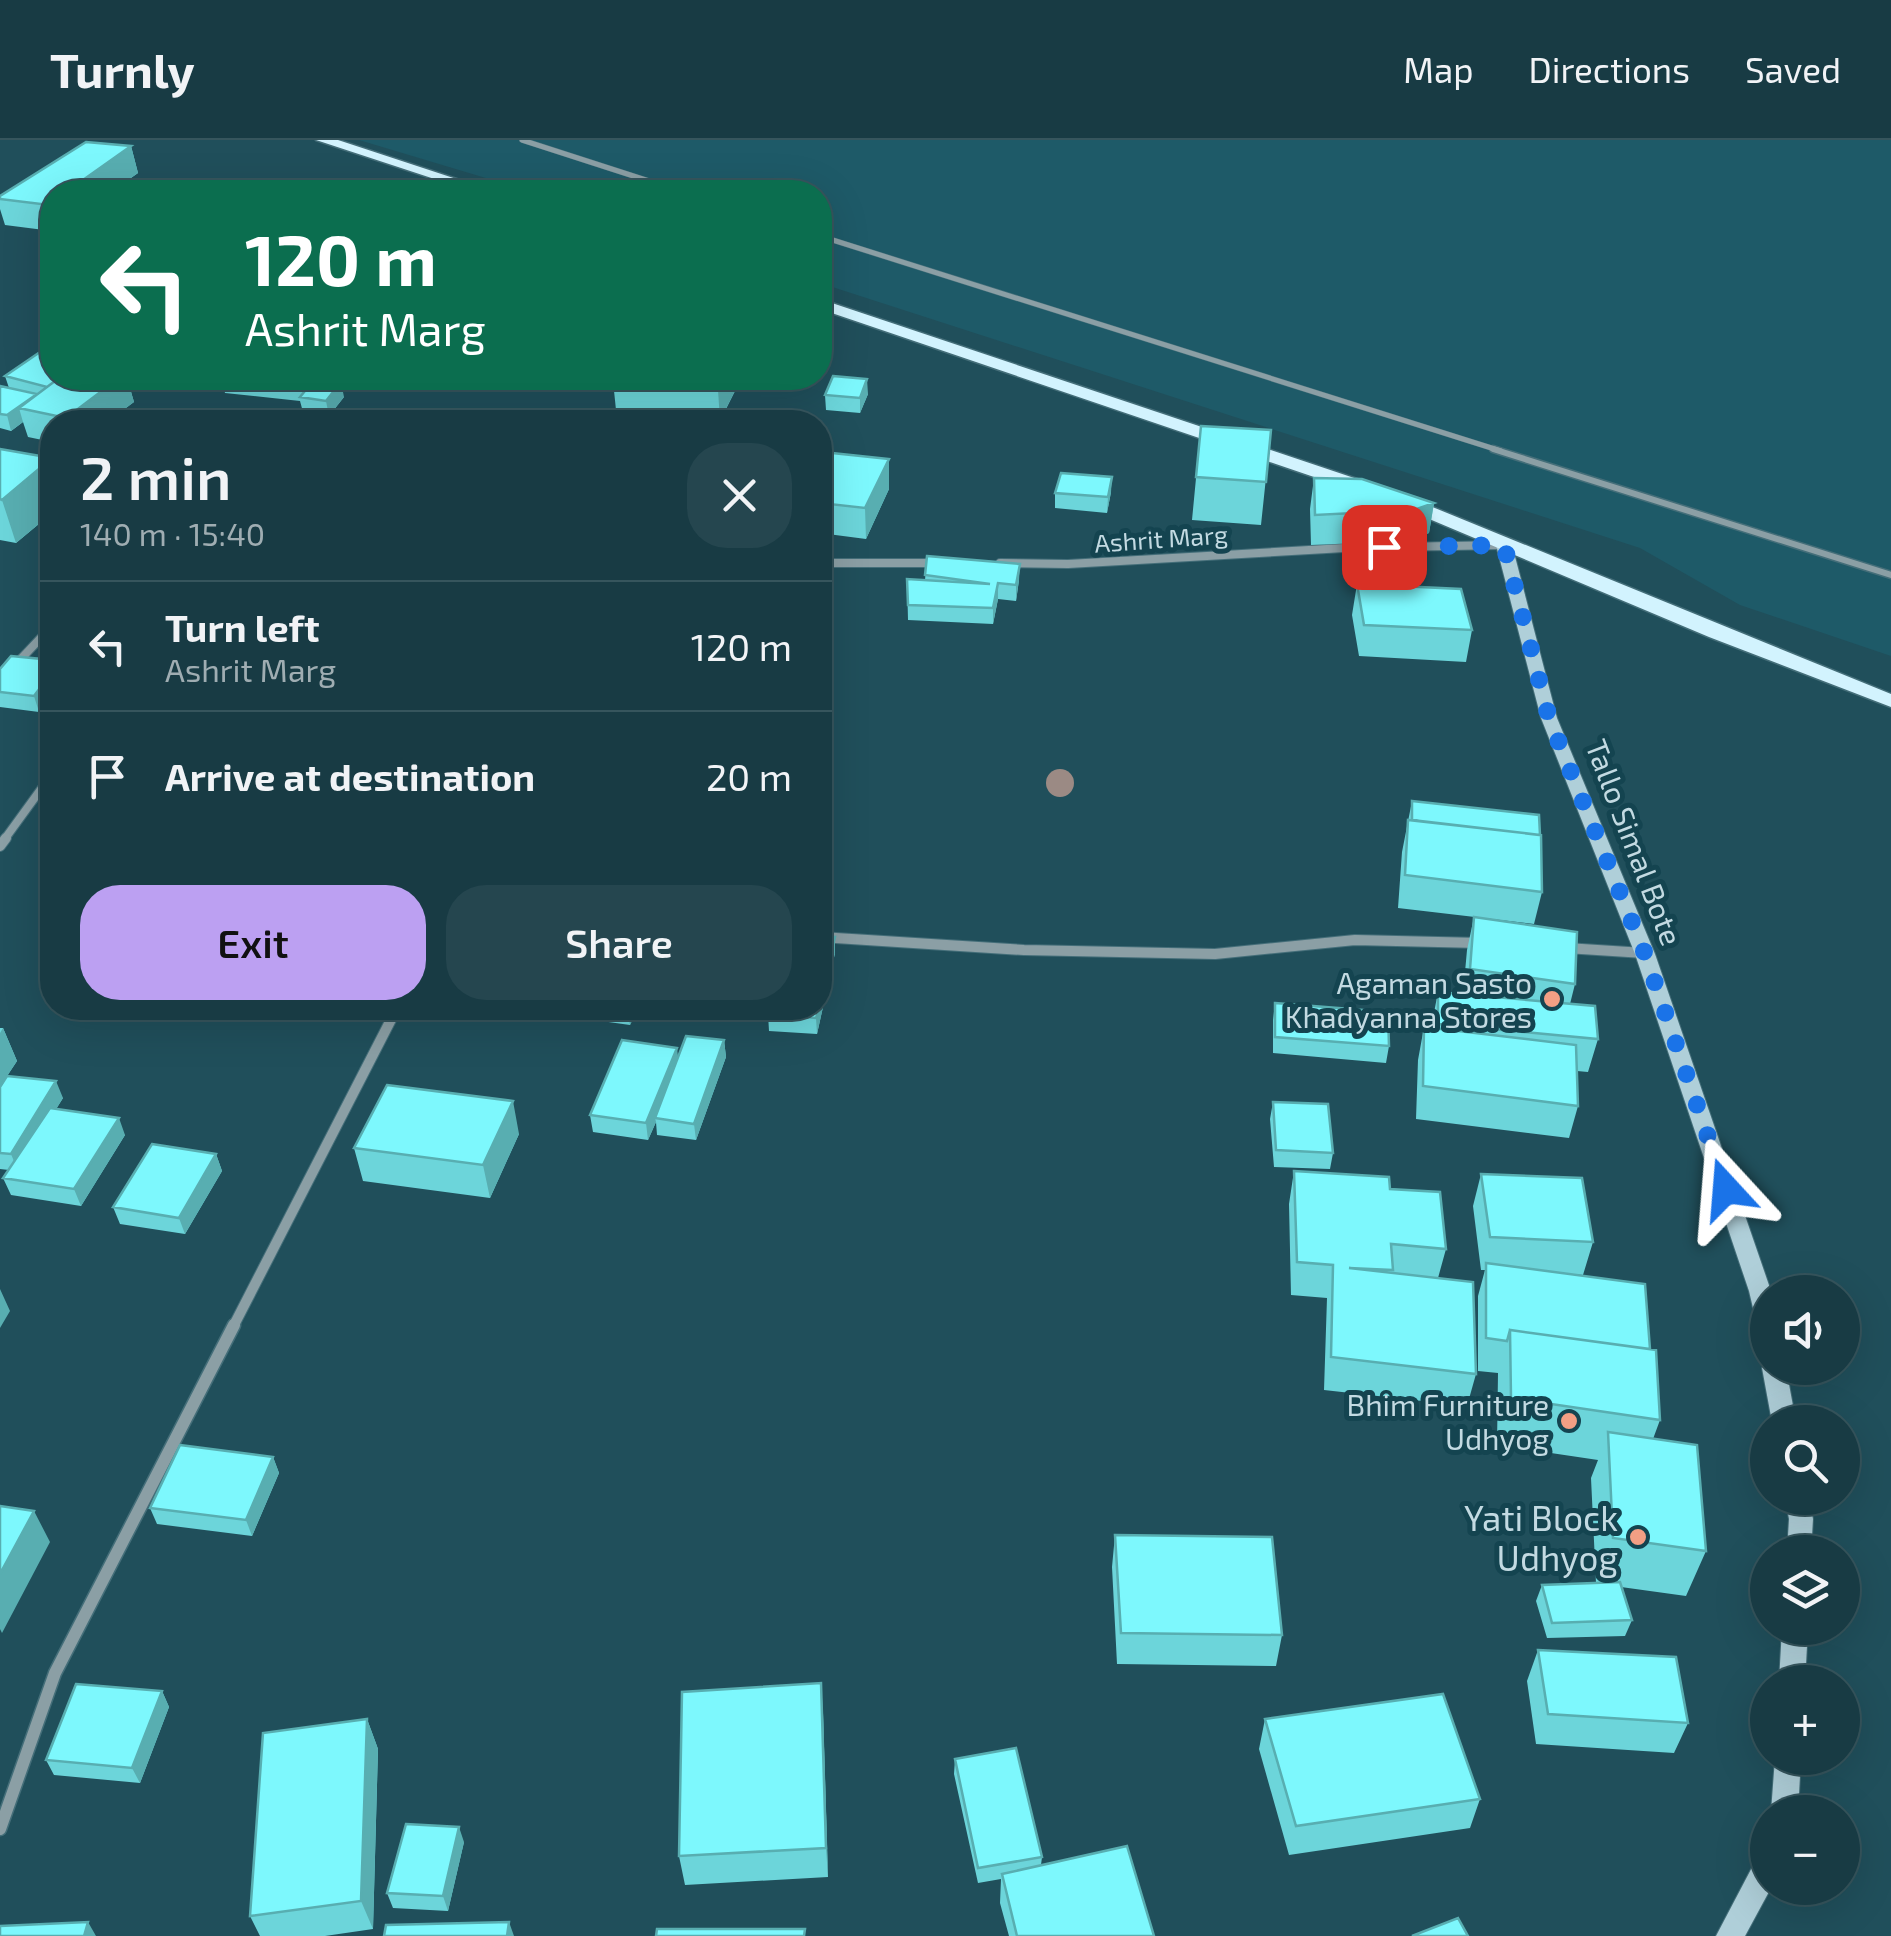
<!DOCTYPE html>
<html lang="en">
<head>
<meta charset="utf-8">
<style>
  :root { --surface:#183b44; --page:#25464f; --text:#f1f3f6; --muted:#9fadb2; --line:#36555d; --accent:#bca0f2 }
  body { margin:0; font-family:"Exo 2",sans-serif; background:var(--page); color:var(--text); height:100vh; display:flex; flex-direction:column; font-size:38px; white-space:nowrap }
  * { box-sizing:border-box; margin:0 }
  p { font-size:32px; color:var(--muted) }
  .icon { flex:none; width:55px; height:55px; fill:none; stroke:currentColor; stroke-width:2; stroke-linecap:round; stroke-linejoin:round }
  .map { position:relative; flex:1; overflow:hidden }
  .drawer { position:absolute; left:40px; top:270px; width:792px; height:610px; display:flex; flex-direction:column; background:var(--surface); border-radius:40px; box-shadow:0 10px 40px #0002,0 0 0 2px var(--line) }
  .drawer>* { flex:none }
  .top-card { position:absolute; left:40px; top:40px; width:792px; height:210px; border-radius:40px; box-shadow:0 10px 40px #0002,0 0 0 2px var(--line); background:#0b6e4f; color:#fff; overflow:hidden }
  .fabs { position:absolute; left:1750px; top:1135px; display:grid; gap:20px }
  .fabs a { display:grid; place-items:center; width:110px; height:110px; border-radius:50%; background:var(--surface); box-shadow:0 10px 40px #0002,0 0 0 2px var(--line); font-size:50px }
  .pin { position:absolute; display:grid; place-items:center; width:85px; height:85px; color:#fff; margin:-42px; border-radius:20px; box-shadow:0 5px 15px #0006 }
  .me { position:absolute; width:110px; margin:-55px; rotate:341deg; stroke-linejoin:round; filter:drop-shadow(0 0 8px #0008) }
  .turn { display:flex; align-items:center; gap:35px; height:210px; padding:0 40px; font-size:45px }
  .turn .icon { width:130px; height:130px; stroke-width:2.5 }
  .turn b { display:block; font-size:70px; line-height:85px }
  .round { display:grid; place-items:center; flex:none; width:105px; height:105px; border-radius:40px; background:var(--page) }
  .head { display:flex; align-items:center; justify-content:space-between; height:170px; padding:0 40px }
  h1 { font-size:60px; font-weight:600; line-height:75px }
  .action { display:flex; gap:20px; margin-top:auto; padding:20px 40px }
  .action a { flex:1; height:115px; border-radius:40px; background:var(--accent); color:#111; font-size:40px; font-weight:600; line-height:115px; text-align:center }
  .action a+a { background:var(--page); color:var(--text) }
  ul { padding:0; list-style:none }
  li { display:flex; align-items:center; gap:30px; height:130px; padding:0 40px; border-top:2px solid var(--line) }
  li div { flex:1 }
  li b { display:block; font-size:38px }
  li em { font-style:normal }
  header { display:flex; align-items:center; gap:60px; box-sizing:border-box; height:140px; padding:0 50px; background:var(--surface); border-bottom:2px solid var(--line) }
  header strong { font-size:48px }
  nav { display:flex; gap:55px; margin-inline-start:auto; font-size:35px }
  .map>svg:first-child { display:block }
  .built { fill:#1e5a68 }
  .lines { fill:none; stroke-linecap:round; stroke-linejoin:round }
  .service-far1-casing { stroke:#446e79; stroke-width:6 }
  .service-casing { stroke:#446e79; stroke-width:9 }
  .minor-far2-casing { stroke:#446e79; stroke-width:10 }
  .minor-far1-casing { stroke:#446e79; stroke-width:12 }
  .minor-casing { stroke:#446e79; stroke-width:15 }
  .secondary-casing { stroke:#446e79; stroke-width:2 }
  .primary-casing { stroke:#446e79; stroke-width:3 }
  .service-far1 { stroke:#8b9fa5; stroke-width:5 }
  .service { stroke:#8b9fa5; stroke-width:6 }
  .minor-far2 { stroke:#8b9fa5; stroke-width:8 }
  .minor-far1 { stroke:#8b9fa5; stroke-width:10 }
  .minor { stroke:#8b9fa5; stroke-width:12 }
  .secondary { fill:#afcfd9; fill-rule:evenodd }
  .primary { fill:#d2f3fe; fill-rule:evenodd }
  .tree { fill:#9b8a84 }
  .wall { fill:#6cd5da }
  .shaded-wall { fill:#58aeb1 }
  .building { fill:#7df8fd; stroke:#58aeb1; stroke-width:2.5 }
  .route { stroke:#1a73e8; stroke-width:18; stroke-dasharray:0 32.4 }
  .poi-dot { fill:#f39f84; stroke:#144450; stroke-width:4 }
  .labels { text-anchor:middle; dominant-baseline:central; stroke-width:10; stroke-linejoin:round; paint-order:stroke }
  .far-street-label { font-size:25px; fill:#c3dae2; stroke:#144450 }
  .street-label { font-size:30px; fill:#c3dae2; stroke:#144450 }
  .poi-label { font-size:30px; fill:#c3dae2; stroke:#144450; text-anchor:end }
  .near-poi-label { font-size:35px; fill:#c3dae2; stroke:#144450; text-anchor:end }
</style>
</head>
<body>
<header>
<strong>Turnly</strong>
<nav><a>Map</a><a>Directions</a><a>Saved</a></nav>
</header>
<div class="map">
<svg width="1891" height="1796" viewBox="0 0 1891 1796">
  <rect width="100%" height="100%" fill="#204f5b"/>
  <!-- built -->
  <path class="built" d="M359,0H1891V516L1740,465L1640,408L820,143V52H533Z"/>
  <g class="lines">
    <!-- service-far1 casing -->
    <g class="service-far1-casing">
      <path id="service-far1" d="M522,0L683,52
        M820,96L1501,311"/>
    </g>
    <!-- service casing -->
    <g class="service-casing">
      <path id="service" d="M1493,309L1891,435"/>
    </g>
    <!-- minor-far2 casing -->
    <g class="minor-far2-casing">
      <path id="minor-far2" d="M820,423H938
        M1000,423L1068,424L1344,408L1503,405
        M0,541L52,486
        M4,700L52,634"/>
    </g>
    <!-- minor-far1 casing -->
    <g class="minor-far1-casing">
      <path id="minor-far1" d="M0,706L6,698
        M820,797L1024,810L1215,814L1355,800L1480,803
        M1566,808L1644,813
        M233,1187L397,868"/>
    </g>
    <!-- minor casing -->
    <g class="minor-casing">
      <path id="minor" d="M0,1689L55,1533L234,1185"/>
    </g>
    <!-- secondary casing -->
    <g class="secondary-casing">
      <path id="secondary" d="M1504,400L1512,405L1557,578L1655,814L1771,1151L1768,1152V1201L1760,1198L1749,1151L1635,814L1541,578L1496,405Z
        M1768,1221V1228H1786L1796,1282H1772L1762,1228Z
        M1785,1358H1809L1813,1379L1811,1412H1787L1789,1379Z
        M1782,1488H1808L1805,1542H1779Z
        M1775,1618H1801L1798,1672H1771Z
        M1768,1712V1748H1771L1745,1796H1716L1758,1716Z"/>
    </g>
    <!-- primary casing -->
    <g class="primary-casing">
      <path id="primary" d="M316,0H338L496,52H474Z
        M820,159L1372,344L1374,348L1372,352H1358L820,169Z
        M1403,355L1891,554V567L1709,497L1396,365L1394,361Z"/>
    </g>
    <!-- service-far1 -->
    <use href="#service-far1" class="service-far1"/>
    <!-- service -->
    <use href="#service" class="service"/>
    <!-- minor-far2 -->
    <use href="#minor-far2" class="minor-far2"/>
    <!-- minor-far1 -->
    <use href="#minor-far1" class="minor-far1"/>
    <!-- minor -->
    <use href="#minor" class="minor"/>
    <!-- secondary -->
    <use href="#secondary" class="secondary"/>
    <!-- primary -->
    <use href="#primary" class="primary"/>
  </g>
  <!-- trees -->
  <circle class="tree" cx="1060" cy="643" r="14"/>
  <!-- wall -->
  <path class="wall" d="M131,6L138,33L111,52H52V91L5,85L0,69V56Z
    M52,146V174L45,173L41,158Z
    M5,236L127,238L134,262L107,282H52V302L28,297L23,282L11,291L0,288V246L9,248Z
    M221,238H323L321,240L344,257L329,276L303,272L300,261L225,253Z
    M735,238L736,249L724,273H733L734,282H692L694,277L616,270L613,241Z
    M868,254L860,273L826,270L825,255Z
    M1201,286L1271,290L1261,385L1192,380Z
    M0,309L52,320V373L16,403L0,400Z
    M889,319V349L866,399L820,393V335Z
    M1314,338L1434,363L1429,393L1408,401L1311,405L1310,369Z
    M1111,352L1107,373L1055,368V353Z
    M927,416L1019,440L1016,461L998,459L993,484L908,480L907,439L925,440Z
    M1357,444L1472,490L1466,522L1359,516L1352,475Z
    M52,520V573H49L46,563L39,572L0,567V529Z
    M1412,661L1542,752L1534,784L1398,768L1402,712Z
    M1474,777L1575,844L1570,864L1598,899L1588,932L1577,931L1578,966L1569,998L1416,979L1418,920L1424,887L1431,888L1438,852L1463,854L1467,810Z
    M835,813L817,894L769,891L768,874Z
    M1275,863L1389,906L1386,923L1273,913V880Z
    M557,868H638L630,885L558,875Z
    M0,888H3L17,921L7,936L63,958L56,969L125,995L81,1066L11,1055L3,1038L9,1030L0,1029Z
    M724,900L726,917L696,1000L657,995L656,982L648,1000L593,992L590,975L678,918Z
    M1273,962L1333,1013L1330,1029L1274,1027L1270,979Z
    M519,994L490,1058L363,1041L354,1008Z
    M216,1014L222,1031L185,1094L120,1084L113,1067Z
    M1294,1031L1390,1049L1446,1109L1438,1138L1476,1234L1467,1266L1324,1250L1327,1158L1291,1155L1289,1064Z
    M1481,1034L1593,1102L1583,1135L1569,1134L1650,1209L1660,1280L1653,1299L1706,1411L1686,1456L1621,1447L1632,1480L1625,1496L1547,1498L1536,1461L1542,1445L1596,1443L1591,1338L1598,1320L1497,1305L1498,1233L1478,1231V1156L1485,1130H1481L1473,1066Z
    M273,1317L279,1333L252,1396L157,1384L150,1368Z
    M1115,1395L1282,1495L1276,1526L1117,1524L1112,1427Z
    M1538,1510L1688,1583L1674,1613L1536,1604L1527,1541Z
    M162,1551L169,1567L140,1643L54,1635L46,1620Z
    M823,1573L828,1737L685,1745L679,1716Z
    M367,1579L378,1609L373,1789L325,1796H260L250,1776Z
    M1265,1579L1480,1659L1470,1688L1289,1715L1259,1609Z
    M955,1619L1042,1717L1041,1725L1154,1796H1009L1000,1763L1001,1739L978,1743L954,1634Z
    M464,1702L448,1771L393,1768L387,1753Z"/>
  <!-- shaded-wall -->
  <path class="shaded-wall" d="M131,6L138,33L111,52H66Z
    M119,238H127L134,262L107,282H68L66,278Z
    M306,238H323L312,259H310Z
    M725,238H735L736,249L720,280L718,250Z
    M867,239L868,254L860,273V258Z
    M341,242L344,257L329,276L326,261Z
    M37,254L19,268L23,282L11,291L7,275Z
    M52,318V373L16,403L2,360Z
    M889,319V349L866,399L865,368Z
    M1112,337L1111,352L1107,373L1108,357Z
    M1434,363L1429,393L1408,401L1414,370Z
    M1020,424L1019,440L1016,461V445Z
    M998,443V459L993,484V468Z
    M52,532V555L44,557L46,563L39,572L34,556Z
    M835,797V813L817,894L816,878Z
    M627,868H638L630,885Z
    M3,888L17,921L0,947V893Z
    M724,900L726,917L696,1000L694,984Z
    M677,908L679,925L655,978L656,982L648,1000L646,983Z
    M56,941L63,958L18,1031L11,1014Z
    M513,961L519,994L490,1058L483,1025Z
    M119,978L125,995L81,1066L74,1049Z
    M216,1014L222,1031L185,1094L179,1078Z
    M0,1149L10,1171L0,1188Z
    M273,1317L279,1333L252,1396L246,1380Z
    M34,1371L50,1402L2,1493L0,1489V1434Z
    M821,1543L823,1573L828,1737L826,1708Z
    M162,1551L169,1567L140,1643L132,1628Z
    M367,1579L378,1609L373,1789L361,1761Z
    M459,1687L464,1702L448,1771L443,1756Z
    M88,1782L96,1796H84Z
    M509,1782L514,1796H507Z"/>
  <!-- building -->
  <path class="building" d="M86,2L131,6L66,52H52V62L49,65L0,59V56Z
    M52,146V159L41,158Z
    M40,212L52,214V238H59L47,247L5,236Z
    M833,236L867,239L860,258L825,255Z
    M59,238H119L66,278L19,268Z
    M615,238H725L718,250L613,241Z
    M314,240L341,242L326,261L300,257Z
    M0,246L37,254L7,275L0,274Z
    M697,270L733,273L729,282H692Z
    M209,274L293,278L291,282H202Z
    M1201,286L1271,290L1266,342L1196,337Z
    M0,309L52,318L2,360L0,359Z
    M832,313L889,319L865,368L820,363V335Z
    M1061,333L1112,337L1108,357L1055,353Z
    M1314,338L1362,339L1434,363L1414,370L1315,375Z
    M927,416L1020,424L1016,445L998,443L993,468L908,465L907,439L990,444L925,435Z
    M1357,444L1461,449L1472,490L1364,485Z
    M11,516L52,520V532L34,556L0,552V529Z
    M52,540V557H44Z
    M1412,661L1539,675L1540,695L1412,680Z
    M1408,680L1541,695L1542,752L1405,735Z
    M1474,777L1577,792L1575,844L1470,829Z
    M820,796L835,797L820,862Z
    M1438,852L1595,866L1598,899L1438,884Z
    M1275,863L1388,872L1389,906L1275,897Z
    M769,868H819L816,878L768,874Z
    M1424,887L1576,905L1578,966L1423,946Z
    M686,896L724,900L694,984L655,978Z
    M622,900L677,908L646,983L590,975Z
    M7,936L56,941L11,1014L0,1013V947Z
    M387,945L513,961L483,1025L354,1008Z
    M1273,962L1328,964L1333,1013L1276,1010Z
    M50,968L119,978L74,1049L3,1038Z
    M152,1004L216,1014L179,1078L113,1067Z
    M1294,1031L1389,1037L1390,1049L1440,1052L1446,1109L1391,1104L1393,1130L1349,1128L1473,1142L1476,1234L1331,1217L1333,1125L1297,1122Z
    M1481,1034L1582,1038L1593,1102L1490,1097Z
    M1486,1123L1645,1144L1650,1209L1510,1190L1507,1201L1486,1198Z
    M1510,1190L1656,1210L1660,1280L1511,1258Z
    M1608,1292L1697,1305L1706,1411L1613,1398Z
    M180,1305L273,1317L246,1380L150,1368Z
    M0,1366L34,1371L0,1434Z
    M1115,1395L1272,1397L1282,1495L1121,1493Z
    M1620,1442L1632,1480L1552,1483L1542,1445Z
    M1538,1510L1676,1517L1688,1583L1548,1574Z
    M821,1543L826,1708L679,1716L682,1552Z
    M76,1544L162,1551L132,1628L46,1620Z
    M1443,1554L1480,1659L1296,1686L1265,1579Z
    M367,1579L361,1761L250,1776L263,1593Z
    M1016,1608L1042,1717L978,1728L955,1619Z
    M406,1684L459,1687L443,1756L387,1753Z
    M1127,1706L1154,1796H1017L1002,1734Z
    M1458,1778L1468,1796H1412Z
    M88,1782L84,1796H0V1786Z
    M509,1782L507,1796H384L386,1785Z
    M657,1789H805L804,1796H656Z"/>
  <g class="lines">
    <!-- route -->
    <path class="route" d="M1384,407L1504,405L1549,578L1645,814L1726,1049"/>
  </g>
  <!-- markers -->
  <g class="poi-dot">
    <circle cx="1552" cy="859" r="10"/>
    <circle cx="1569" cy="1281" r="10"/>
    <circle cx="1638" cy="1397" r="10"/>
  </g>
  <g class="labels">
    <!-- far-street labels -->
    <g class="far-street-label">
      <text transform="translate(1161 398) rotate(-4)">Ashrit Marg</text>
    </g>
    <!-- street labels -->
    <g class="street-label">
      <text transform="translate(1635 702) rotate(69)">Tallo Simal Bote</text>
    </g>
    <!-- poi labels -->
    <g class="poi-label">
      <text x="1532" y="842">Agaman Sasto<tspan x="1532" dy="34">Khadyanna Stores</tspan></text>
      <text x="1549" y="1264">Bhim Furniture<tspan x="1549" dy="34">Udhyog</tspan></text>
    </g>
    <!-- near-poi labels -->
    <g class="near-poi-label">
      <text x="1618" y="1377">Yati Block<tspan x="1618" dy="40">Udhyog</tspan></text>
    </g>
  </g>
</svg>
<div class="fabs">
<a><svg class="icon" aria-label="sound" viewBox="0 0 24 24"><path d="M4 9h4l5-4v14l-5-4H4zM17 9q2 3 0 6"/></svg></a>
<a><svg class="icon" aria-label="search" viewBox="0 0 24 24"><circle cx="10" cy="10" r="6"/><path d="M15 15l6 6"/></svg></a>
<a><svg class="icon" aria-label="layers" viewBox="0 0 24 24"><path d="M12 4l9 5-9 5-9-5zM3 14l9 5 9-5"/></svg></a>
<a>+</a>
<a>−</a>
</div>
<div class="pin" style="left:1384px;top:407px;background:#d93025"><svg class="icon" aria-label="arrive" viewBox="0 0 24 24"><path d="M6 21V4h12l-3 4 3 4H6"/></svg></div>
<svg class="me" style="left:1726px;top:1049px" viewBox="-20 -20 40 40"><path d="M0-17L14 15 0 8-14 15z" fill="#1a73e8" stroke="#fff" stroke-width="4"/></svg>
<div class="top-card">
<div class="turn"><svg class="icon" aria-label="left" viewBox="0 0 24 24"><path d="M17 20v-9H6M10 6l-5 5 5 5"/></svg><div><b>120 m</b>Ashrit Marg</div></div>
</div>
<section class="drawer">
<div class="head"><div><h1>2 min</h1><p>140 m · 15:40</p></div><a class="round"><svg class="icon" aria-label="close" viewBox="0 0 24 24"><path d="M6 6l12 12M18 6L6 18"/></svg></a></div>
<ul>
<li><svg class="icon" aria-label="left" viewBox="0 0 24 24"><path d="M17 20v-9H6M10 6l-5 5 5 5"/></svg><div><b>Turn left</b><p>Ashrit Marg</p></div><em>120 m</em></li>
<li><svg class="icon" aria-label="arrive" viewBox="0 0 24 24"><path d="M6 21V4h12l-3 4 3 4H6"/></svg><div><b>Arrive at destination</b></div><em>20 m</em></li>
</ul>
<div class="action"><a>Exit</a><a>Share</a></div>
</section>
</div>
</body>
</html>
